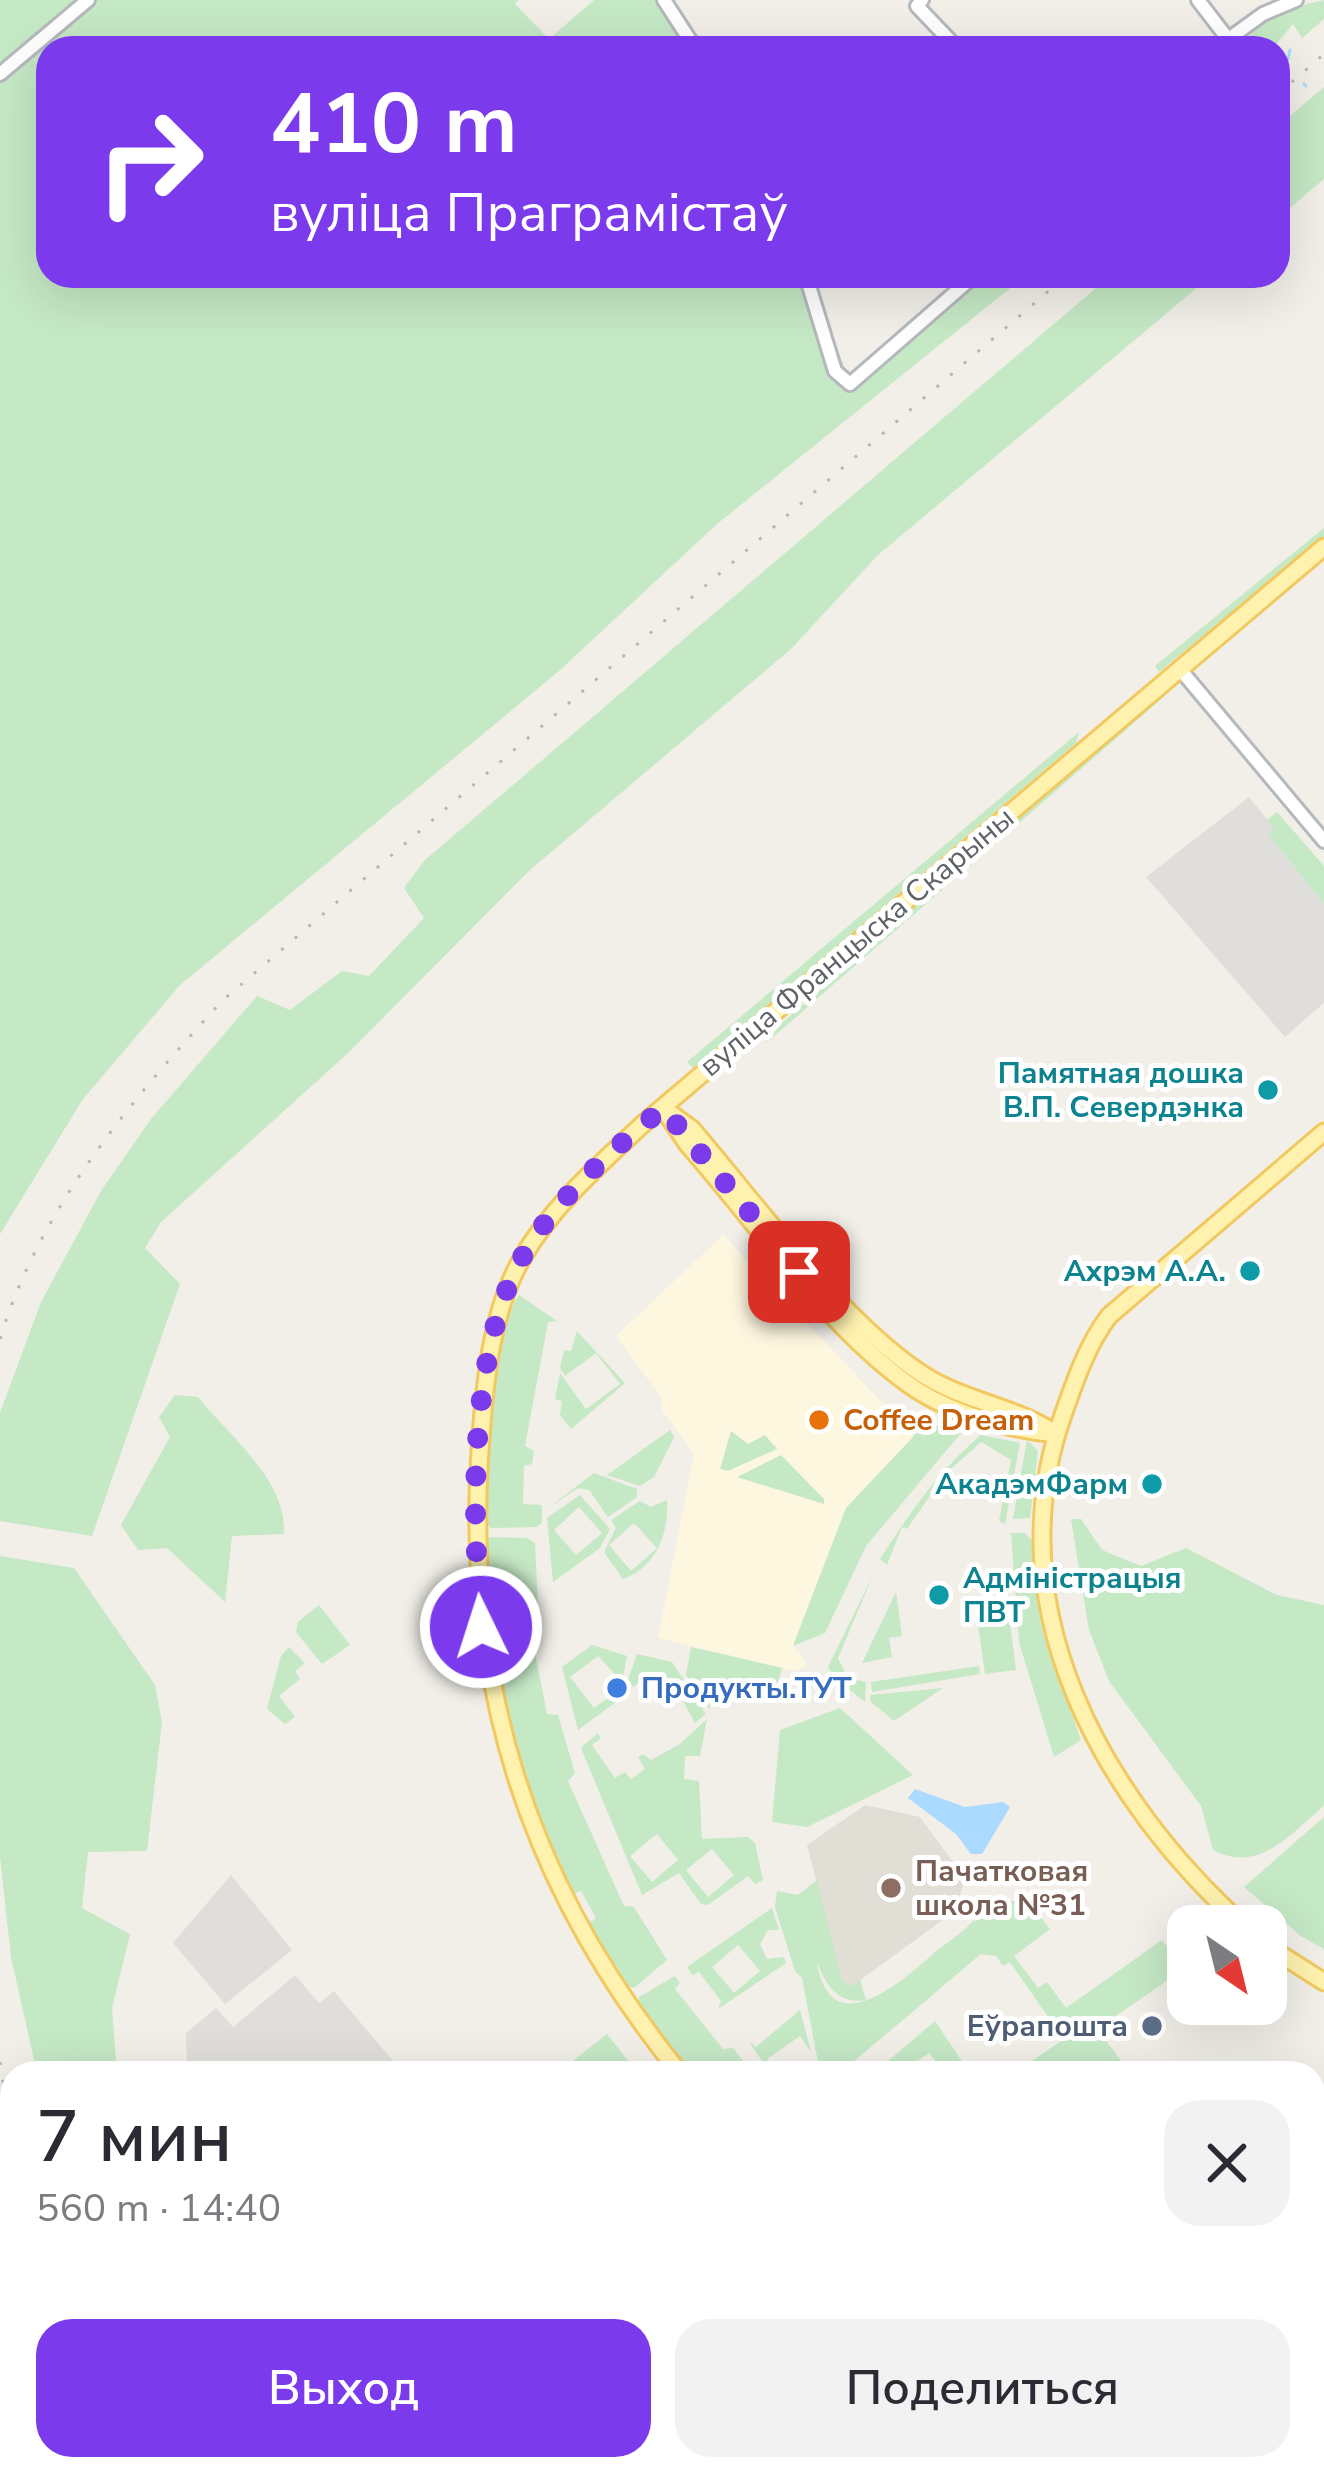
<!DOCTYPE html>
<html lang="ru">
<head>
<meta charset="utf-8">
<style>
  :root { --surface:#fff; --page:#f2f2f3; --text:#2b2b33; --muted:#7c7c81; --accent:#7c3aed }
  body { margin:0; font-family:"Nunito Sans",sans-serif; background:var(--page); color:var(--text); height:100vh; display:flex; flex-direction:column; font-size:45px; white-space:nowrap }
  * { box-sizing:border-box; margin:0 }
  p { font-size:39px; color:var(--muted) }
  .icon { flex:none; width:66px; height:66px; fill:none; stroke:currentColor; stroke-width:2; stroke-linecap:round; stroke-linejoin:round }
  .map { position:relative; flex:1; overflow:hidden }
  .details { position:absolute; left:0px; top:2061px; width:1326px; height:420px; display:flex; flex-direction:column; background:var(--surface); border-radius:36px 36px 0 0; box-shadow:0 12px 48px #0002 }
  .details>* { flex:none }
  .hud { position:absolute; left:36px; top:36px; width:1254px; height:252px; border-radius:36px; box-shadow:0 12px 48px #0002; background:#7c3aed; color:#fff; overflow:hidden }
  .needle { width:78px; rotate:145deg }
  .fabs { position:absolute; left:1167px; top:1905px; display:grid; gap:24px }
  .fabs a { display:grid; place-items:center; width:120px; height:120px; border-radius:24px; background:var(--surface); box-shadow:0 12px 48px #0002; font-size:60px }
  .pin { position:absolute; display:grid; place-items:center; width:102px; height:102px; color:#fff; margin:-51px; border-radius:24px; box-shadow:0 6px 18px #0006 }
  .me { position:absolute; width:132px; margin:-66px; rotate:356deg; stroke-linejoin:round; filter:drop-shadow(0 0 9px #0008) }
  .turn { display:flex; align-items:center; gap:42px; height:252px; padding:0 36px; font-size:54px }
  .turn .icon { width:156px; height:156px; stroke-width:2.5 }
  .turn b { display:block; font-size:84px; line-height:102px }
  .round { display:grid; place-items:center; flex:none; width:126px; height:126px; border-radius:36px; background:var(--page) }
  .head { display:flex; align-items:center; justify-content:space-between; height:204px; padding:0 36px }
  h1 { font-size:72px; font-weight:600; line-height:90px }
  .action { display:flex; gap:24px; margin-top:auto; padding:24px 36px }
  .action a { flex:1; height:138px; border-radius:36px; background:var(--accent); color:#fff; font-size:48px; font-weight:600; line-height:138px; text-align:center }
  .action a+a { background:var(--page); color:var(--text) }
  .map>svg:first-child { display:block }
  .commercial { fill:#fef7e0 }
  .industrial { fill:#e0deda }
  .education { fill:#e1ded6 }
  .green { fill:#c5e8c5; fill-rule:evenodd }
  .water { fill:#aadaff }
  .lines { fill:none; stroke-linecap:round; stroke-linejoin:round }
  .stream { stroke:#aadaff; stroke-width:3 }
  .minor-casing { stroke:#b5b8bc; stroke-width:18 }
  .major-casing { stroke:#f2c960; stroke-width:21 }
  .minor { stroke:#fff; stroke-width:12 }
  .major { stroke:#fff2af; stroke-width:15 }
  .rail { stroke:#b6b7b8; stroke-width:3; stroke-dasharray:3 15; stroke-linecap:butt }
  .route { stroke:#7c3aed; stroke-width:21; stroke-dasharray:0 37.8 }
  .culture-dot { fill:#0f9aa8; stroke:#fff; stroke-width:4.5 }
  .food-dot { fill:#e8710a; stroke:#fff; stroke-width:4.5 }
  .shop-dot { fill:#3f7fe0; stroke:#fff; stroke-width:4.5 }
  .education-dot { fill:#8d6e63; stroke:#fff; stroke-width:4.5 }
  .service-dot { fill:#5c6f8a; stroke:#fff; stroke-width:4.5 }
  .labels { text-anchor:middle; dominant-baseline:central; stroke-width:10; stroke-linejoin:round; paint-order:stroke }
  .street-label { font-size:30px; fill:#5f6368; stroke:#fff }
  .culture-label { font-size:30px; font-weight:bold; fill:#0d838f; stroke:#fff; text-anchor:end }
  .food-label { font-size:30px; font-weight:bold; fill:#c56008; stroke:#fff; text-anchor:start }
  .shop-label { font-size:30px; font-weight:bold; fill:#366cbe; stroke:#fff; text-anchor:start }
  .education-label { font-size:30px; font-weight:bold; fill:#785e54; stroke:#fff; text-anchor:start }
  .service-label { font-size:30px; font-weight:bold; fill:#4e5e75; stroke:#fff; text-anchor:end }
</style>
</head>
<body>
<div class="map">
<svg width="1324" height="2481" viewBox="0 0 1324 2481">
  <rect width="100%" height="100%" fill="#f1efe8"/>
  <!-- commercial -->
  <path class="commercial" d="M723,1235L914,1436L846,1508L793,1645L807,1665L796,1671L658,1638L694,1454L662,1410L661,1397L616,1336Z"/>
  <!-- industrial -->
  <path class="industrial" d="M1249,797L1274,828L1268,834L1324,904V1003L1285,1037L1146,877Z
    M231,1875L292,1950L225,2004L173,1943Z
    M295,1975L319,2003L334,1991L403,2073H187L186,2033L216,2008L233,2027Z
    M284,2469H490L476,2481H294Z"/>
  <!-- education -->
  <path class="education" d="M865,1805L920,1817L965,1879L955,1911L852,1986L842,1981L807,1845Z"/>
  <!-- green -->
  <path class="green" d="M0,0H518L515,4L549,39L594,0H655L687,48H48V276H799L854,386L984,276H1025L717,524L559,671L180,985L83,1099L0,1234Z
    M1324,0V19L1302,38L1293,24L1273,48H1236L1277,11Z
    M1324,87V179L1278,218V126Z
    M1110,276H1211L878,555L791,649L530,870L347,1054L161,1222L145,1248L180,1284L92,1536L0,1521V1413L41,1302L101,1191L151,1119L257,996L290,1010L342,971L369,976L424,918L404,888L425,860Z
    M1324,528V536L1159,672L1155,666Z
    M1163,691L1167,694L765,1044L783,1022Z
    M1079,732L1076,743L693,1068L687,1062Z
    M1277,812L1324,866V904L1268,834L1274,828L1267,820Z
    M519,1295L557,1321L548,1322L525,1446L534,1451L532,1464L524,1466L523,1504L542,1505V1522L537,1527L491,1528L484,1520C488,1469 491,1332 519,1295Z
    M577,1331L625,1383L571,1429L560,1415L562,1401L555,1399L560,1373L586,1409L620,1384L596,1353L565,1376L560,1368L564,1350L571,1351Z
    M175,1395L198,1397C230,1437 287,1480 284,1534L232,1536L225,1602L167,1548L138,1550L121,1525L170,1437L159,1417Z
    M917,1420L961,1433L866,1546L825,1633L793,1646L846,1508L914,1436L910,1432Z
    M670,1430L674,1437L654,1477L640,1486L607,1475Z
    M731,1431L748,1444L765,1435L777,1449L728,1471L720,1469Z
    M981,1435L1020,1443L1005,1524L999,1521L1011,1460L981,1442L945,1474L907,1529L902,1527L887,1565L880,1559C909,1514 940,1469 981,1435Z
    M1027,1440L1038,1451L1030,1518L1013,1519Z
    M781,1455L824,1499V1504L737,1477Z
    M594,1473L637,1489V1497L608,1517L589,1490L578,1488L548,1508Z
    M580,1495L610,1529L600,1548L553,1582L547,1518ZM579,1507L602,1533L576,1555L554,1530Z
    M667,1500C669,1534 656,1567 623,1579L604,1552L616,1528L611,1520L640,1501L651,1507ZM634,1523L657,1548L631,1571L609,1545Z
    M1071,1519H1081L1102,1550L1141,1566L1186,1548L1277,1595L1324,1605V1806C1289,1835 1259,1874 1213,1850L1201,1806L1109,1681L1089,1630Z
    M1011,1533H1024L1033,1541L1043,1631L1081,1740L1054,1757L1019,1642Z
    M491,1537L527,1538L535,1543L539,1626L531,1633L547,1714L558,1715L575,1773L568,1781L624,1906L634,1907L667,1960L634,1988L624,1985L587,1924L596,1918L581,1891L571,1895C519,1780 492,1665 485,1540Z
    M0,1556L74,1568L155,1685L162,1722L147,1851L88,1852L82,1908L130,1934L112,2008L117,2073H37L11,1957L0,1857Z
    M874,1573L838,1658L848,1678L866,1682L865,1702L849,1689L843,1693L828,1667Z
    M896,1592L902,1636L889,1638L892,1657L862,1663Z
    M319,1605L350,1645L322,1664L296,1632L298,1622Z
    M1008,1607L1016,1670L985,1674L976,1611Z
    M592,1645L627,1656L622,1682L598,1656L570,1677L594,1708L611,1696L616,1702L578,1730L562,1667Z
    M289,1647L305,1663L295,1671L300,1679L279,1696L295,1717L285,1724L267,1709L281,1656Z
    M691,1647L782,1668L775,1693L716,1680L709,1709L686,1675Z
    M637,1654L672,1662L706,1714L695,1723L682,1699L652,1672L633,1687L628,1680Z
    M979,1666L980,1674L872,1692L871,1682Z
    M943,1688L894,1721L870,1701V1695Z
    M840,1708L913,1775L807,1827L772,1822L780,1730Z
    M707,1719L700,1756H685L684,1779L699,1781L702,1839L748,1837L755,1843L763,1880L755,1884L748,1876L708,1905L701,1904L679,1873L642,1895L581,1748L598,1733L601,1738L592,1745L615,1778L625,1772L631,1779L645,1769L638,1757L643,1754L651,1760L680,1744ZM657,1834L678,1860L652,1882L630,1856ZM712,1849L734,1875L708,1897L686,1870Z
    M1324,1817V1949L1302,1937L1244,1887Z
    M817,1880L842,1981L852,1986L860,1980L866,2000C838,2005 825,1984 817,1962C830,2047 905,1979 934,1953C951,1939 971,1929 982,1908L1026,1898L1050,1929L1014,1956L1038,1988L1047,1982L1066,2008L1162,1940L1184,1969L1094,2031L1060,2034L1010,1962L1003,1966L996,1956L981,1954L840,2073H820L802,1978L795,1971L775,1907L777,1891L798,1895Z
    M772,1908L779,1930H768L760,1944L767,1959L784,1957L786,1963L718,2009L721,2001L699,1972L692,1975L687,1967ZM738,1945L760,1971L734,1993L712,1967Z
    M675,1976L680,1983L675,1989L723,2049L733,2048L748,2067L743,2073H690L638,2005L639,1997Z
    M800,2010L811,2052L800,2036L767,2059L771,2066L766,2067L748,2040L756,2047Z
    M935,2021L970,2073H945L929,2053L901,2073H874Z
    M607,2034L638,2073H569L565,2067Z
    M1102,2035L1130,2073H1014L1061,2041Z
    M0,2242L11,2317L0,2477Z
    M632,2469H981L991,2481H626Z"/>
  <!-- water -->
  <path class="water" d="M915,1789L965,1807L1003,1802L1010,1807L982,1854H971L956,1834L908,1798Z"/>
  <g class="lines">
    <!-- stream -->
    <path class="stream" d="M1287,63L1290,50
      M1304,84L1306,86"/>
    <!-- minor casing -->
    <g class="minor-casing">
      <path id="minor" d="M664,0L695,48
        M922,0L917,6L957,48
        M1198,0L1228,39
        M1216,48L1263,14L1296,0
        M0,74L88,0
        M806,276L835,371L850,384L974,276
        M1179,668L1324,841
        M497,2481L510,2469"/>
    </g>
    <!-- major casing -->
    <g class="major-casing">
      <path id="major" d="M663,1108L688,1145C755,1221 826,1325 908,1384C948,1413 1007,1429 1056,1434
        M670,1113L692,1129C757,1205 838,1317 919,1372C961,1401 1012,1405 1053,1432
        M1244,1926C1103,1798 995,1609 1063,1415C1075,1381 1087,1345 1109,1316L1324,1132
        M1266,1945L1324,1982
        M680,2073C526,1884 462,1680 481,1437C485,1379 492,1311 521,1260C551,1207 599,1165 643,1124L1324,547
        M1314,2207L1324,2206
        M1021,2469L1032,2481
        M1061,2481L1075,2469"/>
    </g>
    <!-- minor -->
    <use href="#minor" class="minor"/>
    <!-- major -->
    <use href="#major" class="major"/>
    <!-- rail -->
    <path class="rail" d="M1278,94L1324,54
      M0,1339C40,1207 132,1099 223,1000L1066,276
      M0,2062L9,2124
      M0,2108L12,2190
      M32,2481L33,2469"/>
  </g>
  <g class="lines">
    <!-- route -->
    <path class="route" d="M481,1627C472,1520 468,1360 519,1263C552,1202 610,1152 663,1108L799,1272"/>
  </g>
  <!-- markers -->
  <g class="culture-dot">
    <circle cx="1268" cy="1090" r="12"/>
    <circle cx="1250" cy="1271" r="12"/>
    <circle cx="1152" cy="1484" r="12"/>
    <circle cx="939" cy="1595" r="12"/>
  </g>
  <circle class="food-dot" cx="819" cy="1420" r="12"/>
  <circle class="shop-dot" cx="617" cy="1688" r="12"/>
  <circle class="education-dot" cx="891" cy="1888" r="12"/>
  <circle class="service-dot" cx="1152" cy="2026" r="12"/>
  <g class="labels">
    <!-- street labels -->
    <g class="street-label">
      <text transform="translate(857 942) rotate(-40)">вуліца Францыска Скарыны</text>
    </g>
    <!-- culture labels -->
    <g class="culture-label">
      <text x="1244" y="1073">Памятная дошка<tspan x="1244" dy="34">В.П. Севердэнка</tspan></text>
      <text x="1226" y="1271">Ахрэм А.А.</text>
      <text x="1128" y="1484">АкадэмФарм</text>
      <text x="963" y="1578" text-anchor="start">Адміністрацыя<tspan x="963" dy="34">ПВТ</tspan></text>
    </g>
    <!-- food labels -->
    <g class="food-label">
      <text x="843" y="1420">Coffee Dream</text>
    </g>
    <!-- shop labels -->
    <g class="shop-label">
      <text x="641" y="1688">Продукты.ТУТ</text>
    </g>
    <!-- education labels -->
    <g class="education-label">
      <text x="915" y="1871">Пачатковая<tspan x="915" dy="34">школа №31</tspan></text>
    </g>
    <!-- service labels -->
    <g class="service-label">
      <text x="1128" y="2026">Еўрапошта</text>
    </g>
  </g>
</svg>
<div class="fabs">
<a><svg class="needle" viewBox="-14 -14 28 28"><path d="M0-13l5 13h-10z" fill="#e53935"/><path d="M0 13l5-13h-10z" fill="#7c7c81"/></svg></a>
</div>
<div class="pin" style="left:799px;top:1272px;background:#d93025"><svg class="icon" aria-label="arrive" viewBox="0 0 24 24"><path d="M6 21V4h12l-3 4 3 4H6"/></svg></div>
<svg class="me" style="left:481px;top:1627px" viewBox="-20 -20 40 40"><circle r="17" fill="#7c3aed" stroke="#fff" stroke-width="3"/><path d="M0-11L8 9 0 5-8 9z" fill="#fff"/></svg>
<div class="hud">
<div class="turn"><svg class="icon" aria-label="right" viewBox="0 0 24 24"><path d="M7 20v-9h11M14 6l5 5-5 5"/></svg><div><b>410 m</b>вуліца Праграмістаў</div></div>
</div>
<section class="details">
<div class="head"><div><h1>7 мин</h1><p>560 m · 14:40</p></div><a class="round"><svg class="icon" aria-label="close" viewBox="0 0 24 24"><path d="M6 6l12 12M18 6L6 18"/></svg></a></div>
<div class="action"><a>Выход</a><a>Поделиться</a></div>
</section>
</div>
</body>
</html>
